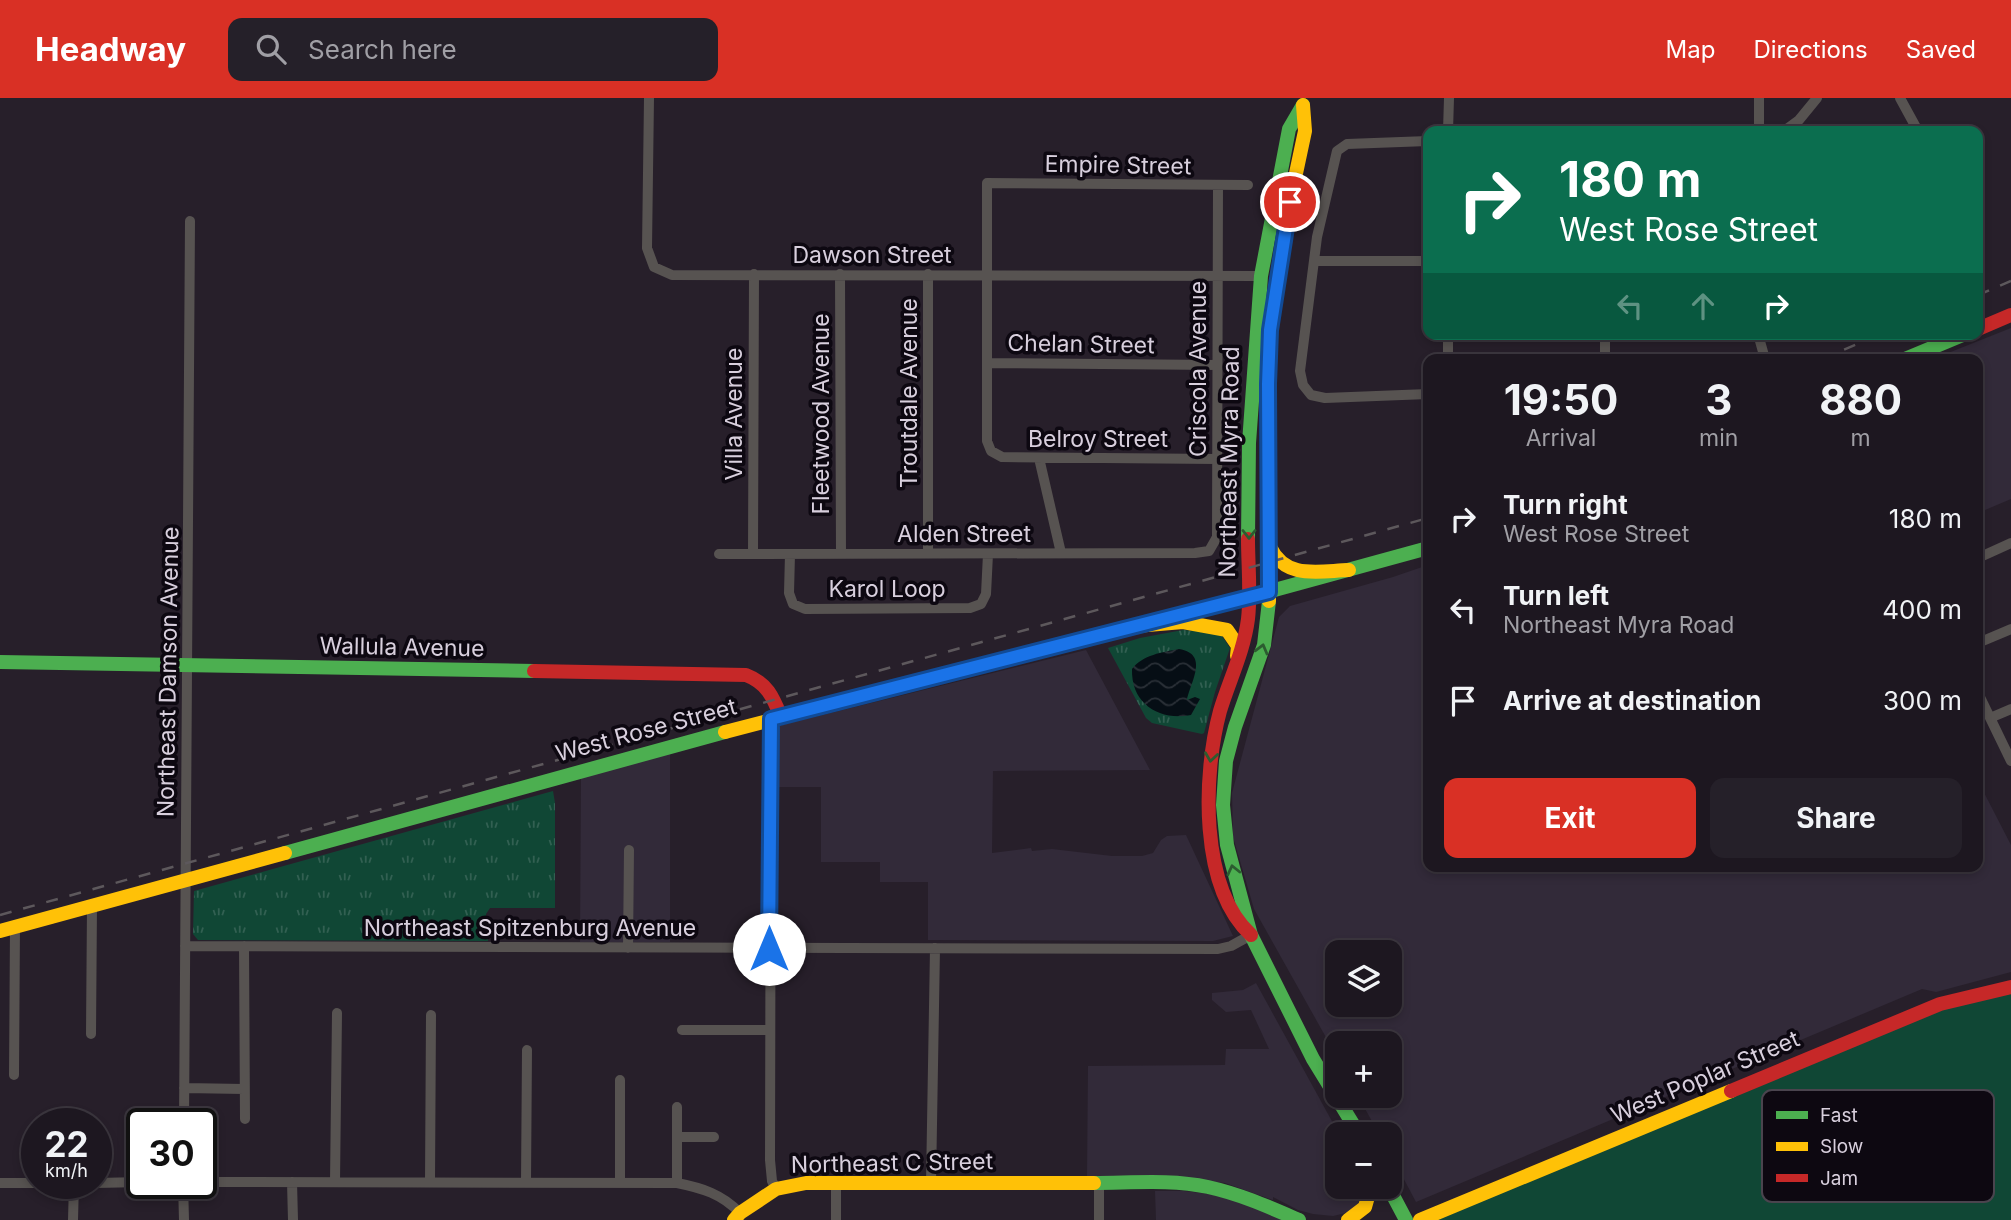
<!DOCTYPE html>
<html lang="en">
<head>
<meta charset="utf-8">
<style>
  :root { --surface:#1d1720; --page:#252029; --text:#f1f3f6; --muted:#a09fa5; --line:#3b363e; --accent:#d93025 }
  body { margin:0; font-family:Inter,sans-serif; background:var(--page); color:var(--text); height:100vh; display:flex; flex-direction:column; font-size:26px; white-space:nowrap }
  * { box-sizing:border-box; margin:0 }
  p { font-size:23px; color:var(--muted) }
  .icon { flex:none; width:38px; height:38px; fill:none; stroke:currentColor; stroke-width:2; stroke-linecap:round; stroke-linejoin:round }
  .map { position:relative; flex:1; overflow:hidden }
  .panel { position:absolute; left:1423px; top:256px; width:560px; height:518px; display:flex; flex-direction:column; background:var(--surface); border-radius:14px; box-shadow:0 4px 10px #0003,0 0 0 2px var(--line) }
  .panel>* { flex:none }
  .top-card { position:absolute; left:1423px; top:28px; width:560px; height:214px; border-radius:14px; box-shadow:0 4px 10px #0003,0 0 0 2px var(--line); background:#0b6e4f; color:#fff; overflow:hidden }
  .controls { position:absolute; left:1325px; top:842px; display:grid; gap:14px }
  .controls a { display:grid; place-items:center; width:77px; height:77px; border-radius:14px; background:var(--surface); box-shadow:0 4px 10px #0003,0 0 0 2px var(--line); font-size:35px }
  .speed { position:absolute; left:21px; top:1010px; display:flex; gap:14px; font-size:35px; font-weight:700; text-align:center }
  .speed>* { display:grid; place-content:center; width:91px; height:91px; border-radius:50%; background:var(--surface); box-shadow:0 4px 10px #0003,0 0 0 2px var(--line); line-height:1 }
  .speed small { font-size:18px; font-weight:400 }
  .speed .limit { border:4px solid #111; border-radius:10px; background:#fff; color:#111 }
  .pin { position:absolute; display:grid; place-items:center; width:60px; height:60px; color:#fff; margin:-30px; border:4px solid #fff; border-radius:50%; box-shadow:0 2px 7px #0007 }
  .me { position:absolute; width:77px; margin:-38px; rotate:0deg; stroke-linejoin:round; filter:drop-shadow(0 0 5px #0008) }
  .turn { display:flex; align-items:center; gap:24px; height:147px; padding:0 21px; font-size:32px }
  .turn .icon { width:91px; height:91px; stroke-width:2.5 }
  .turn b { display:block; font-size:49px; line-height:60px }
  .lanes { display:flex; align-items:center; height:66px; padding:0 21px; background:#0003; justify-content:center; gap:35px; direction:ltr }
  .lanes .off { opacity:.35 }
  .eta { display:flex; justify-content:space-evenly; align-items:center; height:119px; text-align:center }
  .eta b { font-size:42px; font-weight:700; line-height:49px }
  .cta { display:flex; gap:14px; margin-top:auto; padding:14px 21px }
  .cta a { flex:1; height:80px; border-radius:14px; background:var(--accent); color:#fff; font-size:28px; font-weight:700; line-height:80px; text-align:center }
  .cta a+a { background:var(--page); color:var(--text) }
  ul { padding:0; list-style:none }
  li { display:flex; align-items:center; gap:21px; height:91px; padding:0 21px }
  li div { flex:1 }
  li b { display:block; font-size:26px }
  li em { font-style:normal }
  header { display:flex; align-items:center; gap:42px; box-sizing:border-box; height:98px; padding:0 35px; background:var(--accent); color:#fff }
  header strong { font-size:33px }
  nav { display:flex; gap:38px; margin-inline-start:auto; font-size:24px }
  .search { width:490px; height:63px; background:var(--page); display:flex; align-items:center; gap:18px; box-sizing:border-box; padding:0 24px; border-radius:14px; color:var(--muted); font-size:26px }
  .map>svg:first-child { display:block }
  .commercial { fill:#322a39; fill-rule:evenodd }
  .grass { fill:url(#grass-tufts) }
  .park { fill:#104735 }
  .water { fill:url(#water-waves) }
  .lines { fill:none; stroke-linecap:round; stroke-linejoin:round }
  .street { stroke:#575351; stroke-width:10 }
  .fast { stroke:#4caf50; stroke-width:14 }
  .slow { stroke:#ffc107; stroke-width:14 }
  .jam { stroke:#c62828; stroke-width:14 }
  .rail { stroke:#5d585c; stroke-width:2.5; stroke-dasharray:12 12; stroke-linecap:butt }
  .oneway { stroke:#2c5c30 }
  .route-casing { stroke:#114b97; stroke-width:18 }
  .route { stroke:#1a73e8; stroke-width:12 }
  .labels { text-anchor:middle; dominant-baseline:central; stroke-width:7; stroke-linejoin:round; paint-order:stroke }
  .street-label { font-size:23px; fill:#d8cfdd; stroke:#0d0811 }
  .key { fill:#0d0811; stroke:#4a444e; stroke-width:2 }
  .key-label { font-size:19px; fill:#d8cfdd }
</style>
</head>
<body>
<header>
<strong>Headway</strong>
<div class="search"><svg class="icon" aria-label="search" viewBox="0 0 24 24"><circle cx="10" cy="10" r="6"/><path d="M15 15l6 6"/></svg>Search here</div>
<nav><a>Map</a><a>Directions</a><a>Saved</a></nav>
</header>
<div class="map">
<svg width="2011" height="1122" viewBox="0 0 2011 1122">
  <defs>
    <pattern id="grass-tufts" width="24" height="20" patternUnits="userSpaceOnUse" patternTransform="scale(1.75)"><rect width="24" height="20" fill="#104735"/><path d="M3 7l-1-3M5 7V3M7 7l1-3M15 17l-1-3M17 17v-4M19 17l1-3" fill="none" stroke="#326052"/></pattern>
    <pattern id="water-waves" width="16" height="10" patternUnits="userSpaceOnUse" patternTransform="scale(1.75)"><rect width="16" height="10" fill="#060e15"/><path d="M0 5q4-4 8 0t8 0" fill="none" stroke="#2a3037"/></pattern>
  </defs>
  <rect width="100%" height="100%" fill="#271f2a"/>
  <!-- commercial -->
  <path class="commercial" d="M2011,230V401L1978,415V261H1933Z
    M1428,467V768H1978V683L2011,747V874L1936,894L1922,891L1416,1104L1390,1055V1036H1379L1358,998H1390V945H1337V959L1254,811L1233,739L1232,695L1279,519L1290,508L1393,479ZM1337,854H1390V906H1337Z
    M1086,552L1150,672L993,673L992,755L1031,750L1032,753L1052,751L1112,758H1142L1153,755L1161,742L1167,738L1186,737L1233,838L1213,843L928,842V784H880V764H821V689H774V673H777L778,628Z
    M670,655V844H580L581,679Z
    M1256,885L1339,1036L1337,1088L1363,1089L1362,1104L1350,1114L1333,1118L1313,1116L1298,1112L1273,1099V1102L1225,1085L1170,1079H1087L1088,968L1225,967L1226,951H1269L1251,912L1226,914L1212,902V895L1243,892Z
    M1155,1093H1184L1210,1096L1247,1106L1282,1122H1156Z"/>
  <!-- grass -->
  <path class="grass" d="M1183,532L1220,535L1230,550L1215,594L1204,635L1202,636L1152,625L1146,620L1108,550L1140,540Z
    M553,693L555,705V810H490L486,816L488,843L198,842L193,836L194,793Z"/>
  <!-- park -->
  <path class="park" d="M2011,889V1122H1420L1940,906Z"/>
  <!-- water -->
  <path class="water" d="M1179,551C1210,556 1190,585 1187,602L1195,599L1200,601L1191,617C1159,623 1131,606 1132,571C1142,557 1163,554 1179,551Z"/>
  <g class="lines">
    <!-- street -->
    <path class="street" d="M649,0L647,150L654,169L672,177L1261,178
      M1900,0L1918,33
      M1448,33L1449,0
      M1759,33V0
      M1784,33L1799,22L1817,0
      M1428,43L1347,46L1337,53L1317,139L1300,273L1303,287L1311,297L1325,300L1428,296
      M1314,163H1428
      M840,176L841,456
      M1605,236V261
      M1758,236L1765,261
      M1448,261V236
      M987,265L1217,267
      M1039,360L1061,455
      M1217,361L1002,359L991,353L987,343V85L1248,87
      M928,455V176
      M719,456L1195,455L1209,453L1217,439L1218,88
      M753,456L754,176
      M790,456L789,495L793,506L805,511L970,510L981,506L986,496L988,456
      M1978,460L2011,445
      M1978,545L2011,531
      M1978,595L2011,663
      M1990,620L2011,611
      M771,621L770,1062L772,1083L776,1091
      M185,848L1218,851L1231,848L1251,837
      M244,848L245,1021
      M628,850L629,752
      M682,932H770
      M91,936L92,807
      M14,977L15,828
      M620,982V1084
      M184,990L244,991
      M677,1009V1085
      M184,1026L190,123
      M677,1039H714
      M201,1084L677,1085C702,1090 722,1096 740,1115
      M292,1084L293,1122
      M335,1084L337,915
      M430,1084L431,917
      M526,1084L527,952
      M0,1085H37
      M96,1085L142,1084
      M183,1085L184,1122
      M931,1085L935,850
      M1099,1085V1122
      M836,1086V1122
      M73,1122L74,1085"/>
    <!-- fast -->
    <path class="fast" d="M1905,261L1965,236
      M1248,441L1249,345L1261,178L1289,31L1303,7
      M1249,499L1428,450
      M1269,503L1264,547L1235,629L1226,663L1223,707L1227,747L1251,837L1313,961L1359,1036
      M1168,519L1249,499
      M0,564L534,573
      M285,755L725,634
      M1094,1085C1131,1085 1171,1081 1208,1089C1240,1096 1269,1109 1299,1122
      M1388,1088L1406,1122"/>
    <!-- slow -->
    <path class="slow" d="M1270,449C1286,482 1318,473 1349,472
      M1269,503L1270,232L1285,127L1305,33L1303,7
      M1136,528L1183,524L1227,532L1238,548L1237,558
      M725,634L1145,525
      M0,833L285,755
      M734,1122L740,1115L776,1091L806,1085H1094
      M1348,1122L1365,1109L1371,1088
      M1420,1122L1731,993"/>
    <!-- jam -->
    <path class="jam" d="M1978,231L2011,217
      M1248,441C1248,467 1251,495 1248,521C1244,553 1229,583 1220,613C1203,676 1199,789 1251,837
      M534,573L746,577C767,585 773,599 781,619
      M1731,993L1940,906L2011,889"/>
    <!-- rail -->
    <path class="rail" d="M1978,197L2011,183
      M1822,261L1881,236
      M0,817L1428,420"/>
  </g>
  <!-- one-way arrows -->
  <defs><path id="oneway-chevron" d="M-2-3.5L2.5 0L-2 3.5" fill="none" stroke-width="1.6" stroke-linecap="round" stroke-linejoin="round" transform="scale(1.75)"/></defs>
  <g class="oneway">
    <use href="#oneway-chevron" transform="translate(1249 436) rotate(90)"/>
    <use href="#oneway-chevron" transform="translate(1262 551) rotate(-75)"/>
    <use href="#oneway-chevron" transform="translate(1211 659) rotate(98)"/>
    <use href="#oneway-chevron" transform="translate(1233 772) rotate(-103)"/>
  </g>
  <g class="lines">
    <!-- route casing -->
    <g class="route-casing">
      <path id="route" d="M769,851L771,621L1269,494L1268,286L1270,232L1290,104"/>
    </g>
    <!-- route -->
    <use href="#route" class="route"/>
  </g>
  <g class="labels">
    <!-- street labels -->
    <g class="street-label">
      <text transform="translate(1118 67) rotate(1)">Empire Street</text>
      <text x="872" y="157">Dawson Street</text>
      <text transform="translate(1081 246) rotate(1)">Chelan Street</text>
      <text transform="translate(1198 271) rotate(-90)">Criscola Avenue</text>
      <text transform="translate(909 295) rotate(-90)">Troutdale Avenue</text>
      <text transform="translate(734 316) rotate(-90)">Villa Avenue</text>
      <text transform="translate(821 316) rotate(-90)">Fleetwood Avenue</text>
      <text x="1098" y="341">Belroy Street</text>
      <text transform="translate(1229 364) rotate(-89)">Northeast Myra Road</text>
      <text x="964" y="436">Alden Street</text>
      <text x="887" y="491">Karol Loop</text>
      <text transform="translate(402 549) rotate(1)">Wallula Avenue</text>
      <text transform="translate(168 574) rotate(-89)">Northeast Damson Avenue</text>
      <text transform="translate(646 632) rotate(-15)">West Rose Street</text>
      <text x="530" y="830">Northeast Spitzenburg Avenue</text>
      <text transform="translate(1705 979) rotate(-23)">West Poplar Street</text>
      <text transform="translate(892 1065) rotate(-1)">Northeast C Street</text>
    </g>
  </g>
  <!-- legend -->
  <rect x="1762" y="992" width="232" height="112" rx="10" class="key"/>
  <rect x="1776" y="1013" width="32" height="8" fill="#4caf50"/>
  <rect x="1776" y="1044" width="32" height="9" fill="#ffc107"/>
  <rect x="1776" y="1076" width="32" height="8" fill="#c62828"/>
  <g class="key-label">
    <text x="1820" y="1024">Fast</text>
    <text x="1820" y="1055">Slow</text>
    <text x="1820" y="1087">Jam</text>
  </g>
</svg>
<div class="controls">
<a><svg class="icon" aria-label="layers" viewBox="0 0 24 24"><path d="M12 4l9 5-9 5-9-5zM3 14l9 5 9-5"/></svg></a>
<a>+</a>
<a>−</a>
</div>
<div class="speed"><div>22<small>km/h</small></div><div class="limit">30</div></div>
<div class="pin" style="left:1290px;top:104px;background:#d93025"><svg class="icon" aria-label="arrive" viewBox="0 0 24 24"><path d="M6 21V4h12l-3 4 3 4H6"/></svg></div>
<svg class="me" style="left:769px;top:851px" viewBox="-20 -20 40 40"><circle r="19" fill="#fff"/><path d="M0-13L10 11 0 6-10 11z" fill="#1a73e8"/></svg>
<div class="top-card">
<div class="turn"><svg class="icon" aria-label="right" viewBox="0 0 24 24"><path d="M7 20v-9h11M14 6l5 5-5 5"/></svg><div><b>180 m</b>West Rose Street</div></div>
<div class="lanes"><svg class="icon off" aria-label="left" viewBox="0 0 24 24"><path d="M17 20v-9H6M10 6l-5 5 5 5"/></svg><svg class="icon off" aria-label="ahead" viewBox="0 0 24 24"><path d="M12 20V5M6 11l6-6 6 6"/></svg><svg class="icon" aria-label="right" viewBox="0 0 24 24"><path d="M7 20v-9h11M14 6l5 5-5 5"/></svg></div>
</div>
<section class="panel">
<div class="eta">
<div><b>19:50</b><p>Arrival</p></div>
<div><b>3</b><p>min</p></div>
<div><b>880</b><p>m</p></div>
</div>
<ul>
<li><svg class="icon" aria-label="right" viewBox="0 0 24 24"><path d="M7 20v-9h11M14 6l5 5-5 5"/></svg><div><b>Turn right</b><p>West Rose Street</p></div><em>180 m</em></li>
<li><svg class="icon" aria-label="left" viewBox="0 0 24 24"><path d="M17 20v-9H6M10 6l-5 5 5 5"/></svg><div><b>Turn left</b><p>Northeast Myra Road</p></div><em>400 m</em></li>
<li><svg class="icon" aria-label="arrive" viewBox="0 0 24 24"><path d="M6 21V4h12l-3 4 3 4H6"/></svg><div><b>Arrive at destination</b></div><em>300 m</em></li>
</ul>
<div class="cta"><a>Exit</a><a>Share</a></div>
</section>
</div>
</body>
</html>
